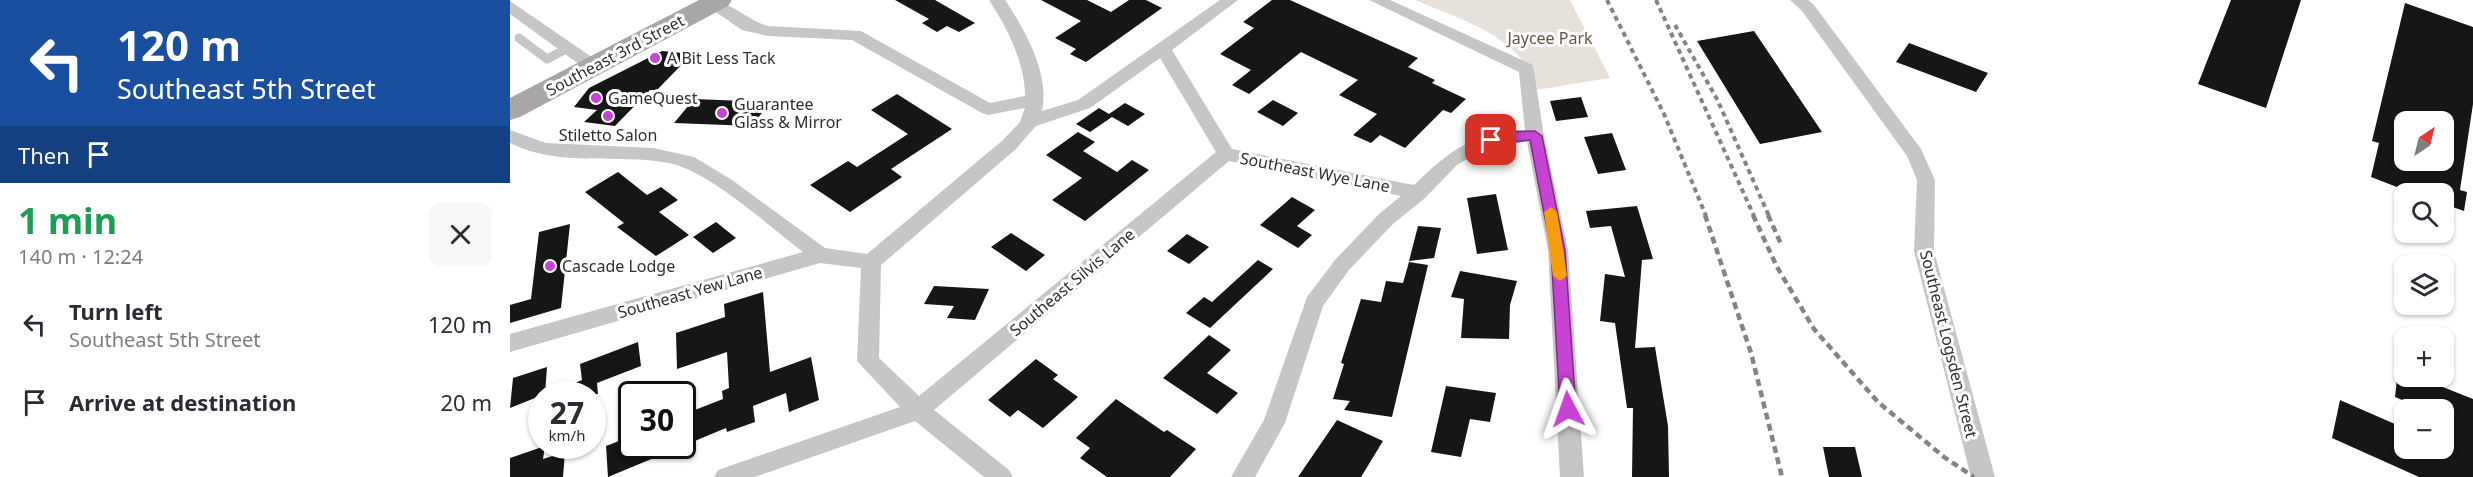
<!DOCTYPE html>
<html lang="en">
<head>
<meta charset="utf-8">
<style>
  :root { --surface:#fff; --page:#f7f7f7; --text:#2b2b33; --muted:#7c7c81 }
  body { margin:0; font-family:"Noto Sans",sans-serif; background:var(--page); color:var(--text); height:100vh; display:flex; flex-direction:column; font-size:22px; white-space:nowrap }
  * { box-sizing:border-box; margin:0 }
  p { font-size:20px; color:var(--muted) }
  .icon { flex:none; width:33px; height:33px; fill:none; stroke:currentColor; stroke-width:2; stroke-linecap:round; stroke-linejoin:round }
  .map { position:relative; flex:1; overflow:hidden }
  .panel { display:flex; flex-direction:column; background:var(--surface); width:510px }
  .panel>* { flex:none }
  .guide { background:#1a4fa0; color:#fff; overflow:hidden }
  .needle { width:39px; rotate:35deg }
  .fabs { position:absolute; left:1884px; top:111px; display:grid; gap:12px }
  .fabs a { display:grid; place-items:center; width:60px; height:60px; border-radius:12px; background:var(--surface); box-shadow:0 2px 4px #0004; font-size:30px }
  .speed { position:absolute; left:18px; top:381px; display:flex; gap:12px; font-size:30px; font-weight:700; text-align:center }
  .speed>* { display:grid; place-content:center; width:78px; height:78px; border-radius:50%; background:var(--surface); box-shadow:0 2px 4px #0004; line-height:1 }
  .speed small { font-size:15px; font-weight:400 }
  .speed .limit { border:3px solid #111; border-radius:9px; background:#fff; color:#111 }
  .pin { position:absolute; display:grid; place-items:center; width:51px; height:51px; color:#fff; margin:-26px; border-radius:12px; box-shadow:0 3px 9px #0006 }
  .me { position:absolute; width:66px; margin:-33px; rotate:356deg; stroke-linejoin:round; filter:drop-shadow(0 0 4px #0008) }
  .turn { display:flex; align-items:center; gap:21px; height:126px; padding:0 18px; font-size:27px }
  .turn .icon { width:78px; height:78px; stroke-width:2.5 }
  .turn b { display:block; font-size:42px; line-height:51px }
  .then { display:flex; align-items:center; height:57px; padding:0 18px; background:#0003; gap:12px; font-size:22px }
  .round { display:grid; place-items:center; flex:none; width:63px; height:63px; border-radius:12px; background:var(--page) }
  .headline { display:flex; align-items:center; justify-content:space-between; height:102px; padding:0 18px }
  h1 { font-size:36px; font-weight:700; line-height:45px; color:#1e9e55 }
  ul { padding:0; list-style:none }
  li { display:flex; align-items:center; gap:18px; height:78px; padding:0 18px }
  li div { flex:1 }
  li b { display:block; font-size:22px }
  li em { font-style:normal }
  main { display:flex; flex:1; min-height:0 }
  .map>svg:first-child { display:block }
  .green { fill:#e7e1db }
  .building { fill:#161616; fill-rule:evenodd }
  .lines { fill:none; stroke-linecap:round; stroke-linejoin:round }
  .service { stroke:#c6c6c6; stroke-width:9 }
  .minor { fill:#c6c6c6; fill-rule:evenodd }
  .primary { fill:#a7a7a7; fill-rule:evenodd }
  .rail-far1 { stroke:#848484; stroke-width:4; stroke-dasharray:5 4; stroke-linecap:butt }
  .rail { stroke:#848484; stroke-width:4.5; stroke-dasharray:7 4.5; stroke-linecap:butt }
  .route { fill:#c743d3; stroke:#812c89; stroke-width:1.5 }
  .slow { fill:#f59e0b }
  .poi-dot { fill:#c743d3; stroke:#fff; stroke-width:2 }
  .labels { text-anchor:middle; dominant-baseline:central; stroke-width:6; stroke-linejoin:round; paint-order:stroke }
  .park-label { font-size:16px; fill:#665441; stroke:#fff }
  .street-label { font-size:16px; fill:#2f2f2f; stroke:#fff }
  .poi-label { font-size:16px; fill:#2f2f2f; stroke:#fff; text-anchor:start }
</style>
</head>
<body>
<main>
<section class="panel">
<div class="guide">
<div class="turn"><svg class="icon" aria-label="left" viewBox="0 0 24 24"><path d="M17 20v-9H6M10 6l-5 5 5 5"/></svg><div><b>120 m</b>Southeast 5th Street</div></div>
<div class="then">Then<svg class="icon" aria-label="arrive" viewBox="0 0 24 24"><path d="M6 21V4h12l-3 4 3 4H6"/></svg></div>
</div>
<div class="headline"><div><h1>1 min</h1><p>140 m · 12:24</p></div><a class="round"><svg class="icon" aria-label="close" viewBox="0 0 24 24"><path d="M6 6l12 12M18 6L6 18"/></svg></a></div>
<ul>
<li><svg class="icon" aria-label="left" viewBox="0 0 24 24"><path d="M17 20v-9H6M10 6l-5 5 5 5"/></svg><div><b>Turn left</b><p>Southeast 5th Street</p></div><em>120 m</em></li>
<li><svg class="icon" aria-label="arrive" viewBox="0 0 24 24"><path d="M6 21V4h12l-3 4 3 4H6"/></svg><div><b>Arrive at destination</b></div><em>20 m</em></li>
</ul>
</section>
<div class="map">
<svg width="1963" height="477" viewBox="0 0 1963 477">
  <rect width="100%" height="100%" fill="#fff"/>
  <!-- green -->
  <path class="green" d="M905,0H1060L1100,78L1026,90C1021,81 1018,68 1012,60C988,29 939,15 905,0Z"/>
  <!-- building -->
  <path class="building" d="M385,0H425L465,23L449,32L437,26L427,32L412,23L419,19Z
    M531,0H577L601,12L619,0H636L652,8L576,62L560,54L566,49L545,38L571,21Z
    M762,0H780L908,58L898,67L925,80L922,83L956,99L941,113L933,110L895,148L870,135L861,143L843,135L867,114L829,95L848,80L791,52L739,94L722,85L741,70L710,54L744,28L733,22Z
    M1721,0H1791L1756,108L1688,84Z
    M1895,3L1963,27V104L1950,190L1957,192L1954,211L1934,204V194H1905L1861,177L1869,143L1862,141ZM1894,122H1934V160H1894Z
    M1244,31L1312,132L1250,144L1187,41Z
    M1399,43L1478,73L1466,92L1386,62Z
    M152,51L182,54L147,90H140L105,126L74,122L87,110L64,107L79,88Z
    M387,94L442,129L381,169L392,177L340,212L300,185L338,161L347,167L398,134L361,110Z
    M1071,97L1078,117L1046,121L1040,101Z
    M184,99L260,102L242,126L164,123Z
    M763,100L788,113L773,126L747,112Z
    M615,103L635,114L618,126L602,117L580,132L566,124L589,108L599,114Z
    M568,132L585,142L573,151L607,172L622,160L639,170L575,221L542,200L572,178L536,155Z
    M1102,133L1116,170L1088,174L1074,137Z
    M108,172L137,195L151,187L168,200L149,212L179,235L146,256L107,227L114,223L75,192Z
    M986,194L998,250L967,254L957,198Z
    M782,197L805,210L787,226L802,235L788,248L750,225Z
    M1127,206L1143,259L1132,260L1125,348L1145,347L1158,426L1159,477H1122L1123,408H1117L1105,323L1090,321L1095,274L1115,277L1101,226L1080,228L1076,211Z
    M206,222L226,238L203,253L183,237Z
    M60,224L51,308L0,323V305L21,299L29,232Z
    M908,226L931,228L924,258L899,261Z
    M501,233L535,255L516,271L481,247Z
    M677,234L699,247L679,264L657,251Z
    M748,260L763,269L700,328L676,313L694,297L702,302Z
    M899,262L918,265L882,417L834,410L840,401L823,399L834,364L831,363L851,299L871,302L876,281L893,283Z
    M950,271L1007,281L1000,305L999,339L951,338L954,299L941,297Z
    M424,286L479,289L465,320L437,318L444,306L414,304Z
    M253,292L260,372L301,357L309,400L279,412L276,393L243,406L245,422L217,432L216,428L98,477L96,446L122,436V446H172V415L213,399L212,391L219,388L217,352L167,369L166,333L215,317L214,304Z
    M699,335L721,350L697,373L728,393L707,414L653,378Z
    M128,342L131,366L87,383L88,394H38L72,380L70,364Z
    M526,359L548,375L543,379L568,397L533,428L508,410L500,417L478,400Z
    M37,367L35,394L0,408L3,378Z
    M1888,370L1894,372V376H1905L1963,399V477H1909L1822,438L1830,400L1894,428V448H1934V410H1916L1885,397Z
    M936,386L986,393L980,422L960,419L951,457L921,452Z
    M606,399L654,432L657,430L686,449L660,477H597L570,458L580,448L566,438Z
    M827,420L873,441L851,477H788Z
    M35,446L33,459L55,452L53,477H0V458Z
    M1313,447H1345L1352,477H1319Z"/>
  <g class="lines">
    <!-- service -->
    <path class="service" d="M9,38L37,59L58,48"/>
    <!-- minor -->
    <path class="minor" d="M197,0C220,0 236,20 258,26L351,31L480,103L515,96C515,62 497,28 479,0H495C515,30 540,74 532,111L568,100L710,0H728L662,50L722,149L904,185C940,150 964,132 1015,130L1009,72L859,0H880L1023,65L1034,136L1058,250L1074,477H1050L1038,250L1017,142L995,143L974,149L947,165L915,198L883,224L839,270L813,306L775,423L745,477H721L754,420L797,297L825,260L869,214L891,196L719,161L424,410L499,470L503,477H474L405,421L245,477H204L208,470L390,407L347,361L351,268L310,263L0,352V334L293,252C260,227 199,171 159,163C106,153 50,168 0,143V130L36,143L143,148L184,157L222,180L315,248L357,254L493,140L510,122L515,108L478,115L472,113L342,40L258,36L232,30L197,6L195,3ZM650,58L706,152L409,396L369,358L371,265L506,149L526,126L580,108Z
      M1280,0H1298L1304,5L1411,149L1425,180L1424,251L1485,477H1461L1404,251L1407,180L1397,156L1292,11Z
      M0,1L89,62L91,66L89,70H77L0,14Z"/>
    <!-- primary -->
    <path class="primary" d="M189,0H222L218,6L10,117L0,120V98Z"/>
    <!-- rail-far1 -->
    <path class="rail-far1" d="M1097,0L1154,114L1196,216
      M1146,0L1244,216
      M1165,25L1207,99L1259,216"/>
    <!-- rail -->
    <path class="rail" d="M1195,215L1241,353L1272,477
      M1243,215L1267,267L1304,329L1368,402L1434,457L1464,477
      M1258,215L1271,244"/>
  </g>
  <!-- route -->
  <path class="route" d="M1025,131L1032,136L1055,250L1066,409L1058,416L1050,409L1041,250L1020,140L981,145L975,140L977,137L995,132Z"/>
  <!-- slow -->
  <path class="slow" d="M1041,207L1047,212L1057,276L1050,281L1043,276L1034,212Z"/>
  <!-- markers -->
  <g class="poi-dot">
    <circle cx="145" cy="58" r="6"/>
    <circle cx="86" cy="98" r="6"/>
    <circle cx="212" cy="113" r="6"/>
    <circle cx="98" cy="116" r="6"/>
    <circle cx="40" cy="266" r="6"/>
  </g>
  <g class="labels">
    <!-- park labels -->
    <g class="park-label">
      <text x="1040" y="38">Jaycee Park</text>
    </g>
    <!-- street labels -->
    <g class="street-label">
      <text transform="translate(105 55) rotate(-28)">Southeast 3rd Street</text>
      <text transform="translate(805 172) rotate(11)">Southeast Wye Lane</text>
      <text transform="translate(562 282) rotate(-40)">Southeast Silvis Lane</text>
      <text transform="translate(180 292) rotate(-16)">Southeast Yew Lane</text>
      <text transform="translate(1439 344) rotate(76)">Southeast Logsden Street</text>
    </g>
    <!-- poi labels -->
    <g class="poi-label">
      <text x="157" y="58">A Bit Less Tack</text>
      <text x="98" y="98">GameQuest</text>
      <text x="224" y="104">Guarantee<tspan x="224" dy="18">Glass &amp; Mirror</tspan></text>
      <text x="98" y="135" text-anchor="middle">Stiletto Salon</text>
      <text x="52" y="266">Cascade Lodge</text>
    </g>
  </g>
</svg>
<div class="fabs">
<a><svg class="needle" viewBox="-14 -14 28 28"><path d="M0-13l5 13h-10z" fill="#e53935"/><path d="M0 13l5-13h-10z" fill="#7c7c81"/></svg></a>
<a><svg class="icon" aria-label="search" viewBox="0 0 24 24"><circle cx="10" cy="10" r="6"/><path d="M15 15l6 6"/></svg></a>
<a><svg class="icon" aria-label="layers" viewBox="0 0 24 24"><path d="M12 4l9 5-9 5-9-5zM3 14l9 5 9-5"/></svg></a>
<a>+</a>
<a>−</a>
</div>
<div class="speed"><div>27<small>km/h</small></div><div class="limit">30</div></div>
<div class="pin" style="left:981px;top:140px;background:#d93025"><svg class="icon" aria-label="arrive" viewBox="0 0 24 24"><path d="M6 21V4h12l-3 4 3 4H6"/></svg></div>
<svg class="me" style="left:1058px;top:409px" viewBox="-20 -20 40 40"><path d="M0-17L14 15 0 8-14 15z" fill="#c743d3" stroke="#fff" stroke-width="4"/></svg>
</div>
</main>
</body>
</html>
